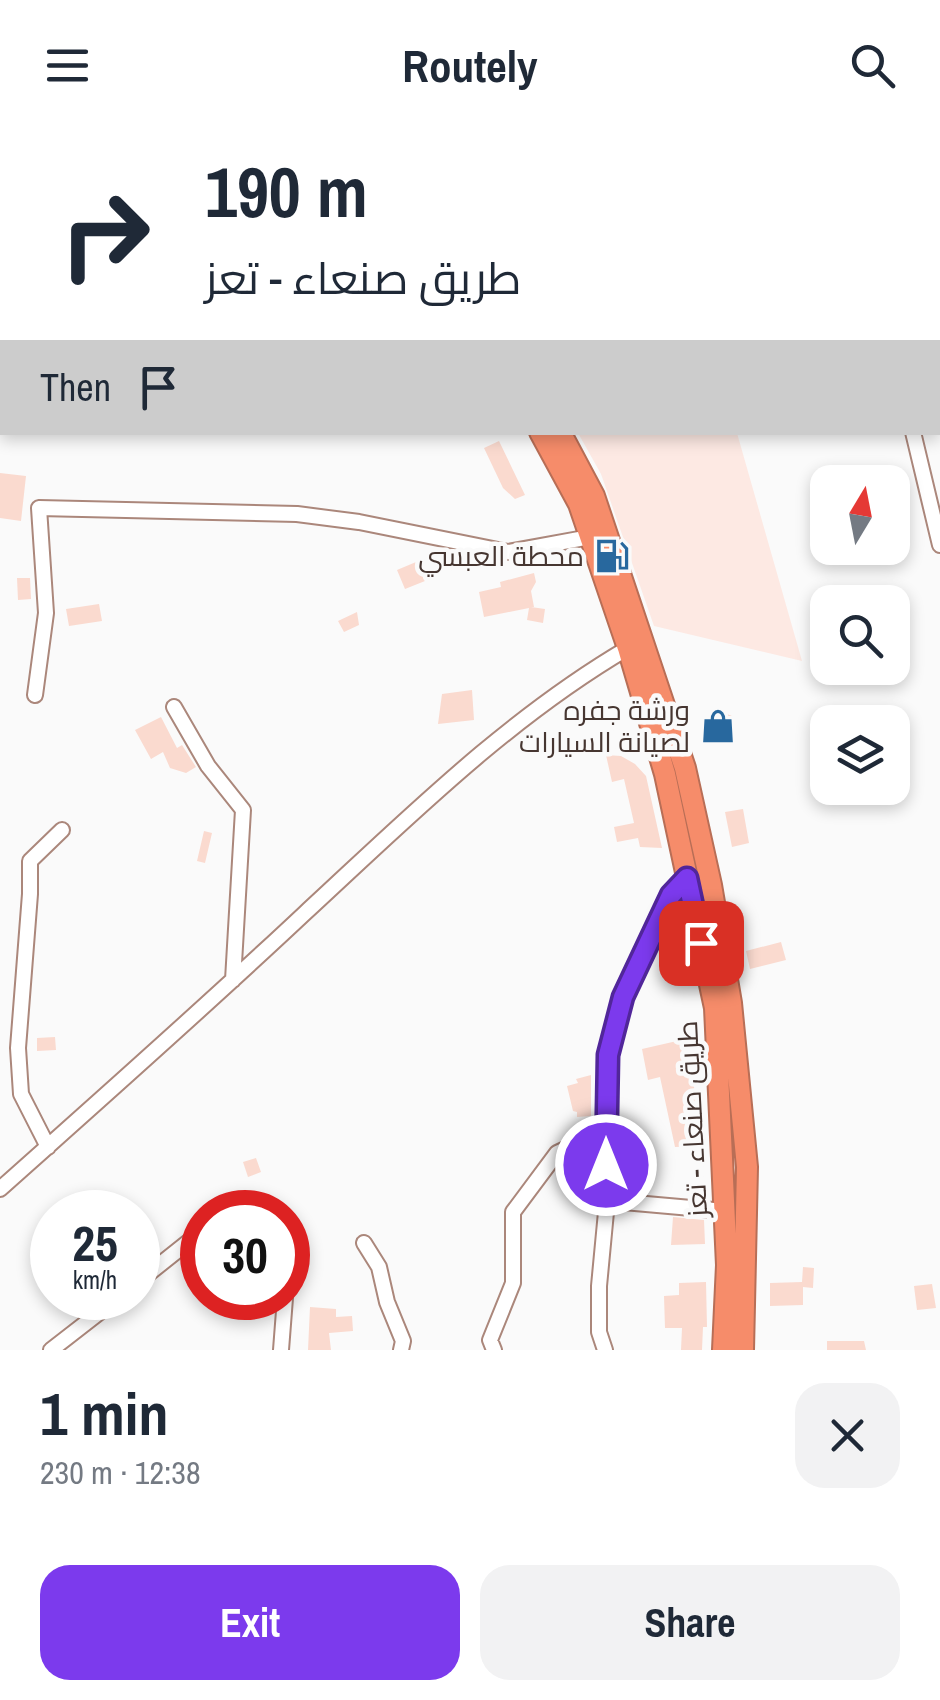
<!DOCTYPE html>
<html lang="en">
<head>
<meta charset="utf-8">
<style>
  :root { --surface:#fff; --page:#f2f2f3; --text:#1f2937; --muted:#747a83; --accent:#7c3aed }
  body { margin:0; font-family:"Archivo Narrow",Cairo,sans-serif; background:var(--page); color:var(--text); height:100vh; display:flex; flex-direction:column; font-size:38px; white-space:nowrap }
  * { box-sizing:border-box; margin:0 }
  p { font-size:32px; color:var(--muted) }
  .icon { flex:none; width:55px; height:55px; fill:none; stroke:currentColor; stroke-width:2; stroke-linecap:round; stroke-linejoin:round }
  .map { position:relative; height:1220px; overflow:hidden }
  .panel { display:flex; flex-direction:column; background:var(--surface); flex:1 }
  .panel>* { flex:none }
  .hud { position:absolute; left:0px; top:0px; width:940px; height:305px; box-shadow:0 5px 15px #0003; background:#fff; color:var(--text); overflow:hidden }
  .needle { width:65px; rotate:10deg }
  .buttons { position:absolute; left:810px; top:335px; display:grid; gap:20px }
  .buttons a { display:grid; place-items:center; width:100px; height:100px; border-radius:20px; background:var(--surface); box-shadow:0 5px 15px #0003; font-size:50px }
  .speed { position:absolute; left:30px; top:1060px; display:flex; gap:20px; font-size:50px; font-weight:700; text-align:center }
  .speed>* { display:grid; place-content:center; width:130px; height:130px; border-radius:50%; background:var(--surface); box-shadow:0 5px 15px #0003; line-height:1 }
  .speed small { font-size:25px; font-weight:400 }
  .speed .limit { border:15px solid #d22; background:#fff; color:#111 }
  .pin { position:absolute; display:grid; place-items:center; width:85px; height:85px; color:#fff; margin:-42px; border-radius:20px; box-shadow:0 5px 15px #0006 }
  .me { position:absolute; width:110px; margin:-55px; rotate:0deg; stroke-linejoin:round; filter:drop-shadow(0 0 8px #0008) }
  .turn { display:flex; align-items:center; gap:35px; height:210px; padding:0 40px; font-size:45px }
  .turn .icon { width:130px; height:130px; stroke-width:2.5 }
  .turn b { display:block; font-size:70px; line-height:85px }
  .then { display:flex; align-items:center; height:95px; padding:0 40px; background:#0003; gap:20px; font-size:38px }
  .round { display:grid; place-items:center; flex:none; width:105px; height:105px; border-radius:30px; background:var(--page) }
  .overview { display:flex; align-items:center; justify-content:space-between; height:170px; padding:0 40px }
  h1 { font-size:60px; font-weight:700; line-height:75px }
  .primary-button { display:flex; gap:20px; margin-top:auto; padding:20px 40px }
  .primary-button a { flex:1; height:115px; border-radius:30px; background:var(--accent); color:#fff; font-size:40px; font-weight:700; line-height:115px; text-align:center }
  .primary-button a+a { background:var(--page); color:var(--text) }
  header { display:flex; justify-content:space-between; align-items:center; height:130px; padding:0 40px; background:var(--surface); font-size:45px; font-weight:700 }
  .map>svg:first-child { display:block }
  .built { fill:#fde9e3 }
  .building { fill:#fadacf }
  .lines { fill:none; stroke-linecap:round; stroke-linejoin:round }
  .minor-casing { stroke:#ab877b; stroke-width:18 }
  .highway-casing { stroke:#b86e56; stroke-width:24 }
  .minor { stroke:#fff; stroke-width:14 }
  .highway { stroke:#f68c6a; stroke-width:20 }
  .route-casing { stroke:#51269a; stroke-width:25 }
  .route { stroke:#7c3aed; stroke-width:18 }
  .labels { text-anchor:middle; dominant-baseline:central; stroke-width:9; stroke-linejoin:round; paint-order:stroke }
  .poi-label { font-size:28px; fill:#463631; stroke:#fafafa; text-anchor:end }
  .street-label { font-size:28px; fill:#463631; stroke:#fafafa }
</style>
</head>
<body>
<header><svg class="icon" aria-label="menu" viewBox="0 0 24 24"><path d="M4 6h16M4 12h16M4 18h16"/></svg>Routely<svg class="icon" aria-label="search" viewBox="0 0 24 24"><circle cx="10" cy="10" r="6"/><path d="M15 15l6 6"/></svg></header>
<div class="map">
<svg width="940" height="1220" viewBox="0 0 940 1220">
  <rect width="100%" height="100%" fill="#fafafa"/>
  <!-- built -->
  <path class="built" d="M578,303H737L802,531L654,496L601,344Z"/>
  <!-- building -->
  <path class="building" d="M499,311L525,365L515,369L503,358L484,318Z
    M0,343L26,346L21,391L0,388Z
    M416,432L425,451L405,459L397,440Z
    M534,443L536,452L531,461L534,477H531L545,479L543,493L527,490L529,478L484,487L479,462L501,457L500,452Z
    M17,448H30L31,469L18,470Z
    M99,474L102,491L69,496L66,479Z
    M357,482L359,495L344,502L338,491Z
    M472,560L474,590L438,594L442,564Z
    M714,579L732,586L722,613L704,607Z
    M161,587L177,618L182,615L196,637L186,643L170,638L163,622L151,629L135,600Z
    M606,625L621,626L635,634L646,646L662,718L640,717L638,708L617,712L614,697L634,693L624,649L612,652Z
    M743,679L749,713L732,717L725,682Z
    M204,701L212,703L205,733L197,731Z
    M781,812L786,830L750,839L746,821Z
    M55,907L56,920L37,921V908Z
    M690,908L699,1016L675,1017L660,947L648,950L642,919Z
    M591,945V986L577,987V982L573,981L567,956L578,953L576,949Z
    M256,1028L261,1042L248,1047L243,1032Z
    M673,1087L704,1090L705,1114L671,1115Z
    M803,1137L814,1138L813,1158L803,1157V1175L770,1176V1153L802,1152Z
    M706,1152L707,1197H703L702,1220H681L682,1198H665L664,1166L679,1165V1153Z
    M932,1154L936,1178L917,1180L914,1156Z
    M310,1177L336,1179V1187L352,1186L353,1201L329,1203L331,1220H308Z
    M827,1211H864L866,1220H827Z"/>
  <g class="lines">
    <!-- minor casing -->
    <g class="minor-casing">
      <path id="minor" d="M577,0L578,2
        M842,0L843,2
        M756,2L760,0
        M938,177H940
        M938,204L940,205
        M938,288L940,289
        M913,302L940,415
        M35,565L46,483L39,378L297,384L359,392L508,422L590,407
        M174,577L208,636L243,680L233,850
        M48,1017L21,964L18,918L30,764V731L62,700
        M0,1059C102,968 205,877 305,783C408,688 507,589 628,518
        M601,1070L725,1081
        M225,1082L233,1077L237,1082
        M364,1113L379,1137L387,1172L403,1211L401,1220
        M138,1152L202,1101
        M51,1220L118,1168
        M281,1220L285,1168
        M494,1220L490,1210L513,1153V1082L557,1023L606,1000
        M605,1220L599,1202V1156L606,1082L608,925L623,867L671,765L687,748"/>
    </g>
    <!-- highway casing -->
    <g class="highway-casing">
      <path id="highway" d="M372,0L373,2
        M393,0L394,2
        M540,302L579,374L628,518L665,644L715,878L727,1135L723,1220
        M560,302L594,366L685,638L711,755L731,873L747,1037L743,1220"/>
    </g>
    <!-- minor -->
    <use href="#minor" class="minor"/>
    <!-- highway -->
    <use href="#highway" class="highway"/>
  </g>
  <g class="lines">
    <!-- route casing -->
    <g class="route-casing">
      <path id="route" d="M606,1035L608,925L623,867L671,765L687,748L701,813"/>
    </g>
    <!-- route -->
    <use href="#route" class="route"/>
  </g>
  <!-- icons -->
  <defs>
    <g id="fuel-bare" transform="scale(2.7)"><path d="M-5.5-6h7V0h2V4h1.3V-2.5L3-4.5l.8-.8L6-3V5H2.5V1h-1V6h-7ZM-4.2-4.7v3.2H.2V-4.7Z" fill="#28689e" stroke="#fafafa" stroke-width="2.5" paint-order="stroke"/></g>
    <g id="shop-bare" transform="scale(2.7)"><path d="M-5-2.5h2.3a2.7 3.5 0 0 1 5.4 0H5L5.5 6h-11ZM-1.5-2.5h3a1.5 2.3 0 0 0-3 0Z" fill="#28689e" stroke="#fafafa" stroke-width="2.5" paint-order="stroke"/></g>
  </defs>
  <g fill-rule="evenodd">
    <use href="#fuel-bare" x="612" y="426"/>
    <use href="#shop-bare" x="718" y="596"/>
  </g>
  <g class="labels">
    <!-- poi labels -->
    <g class="poi-label">
      <text x="584" y="426">محطة العبسي</text>
      <text x="690" y="580">ورشة جفره<tspan x="690" dy="32">لصيانة السيارات</tspan></text>
    </g>
    <!-- street labels -->
    <g class="street-label">
      <text transform="translate(692 989) rotate(-93)">طريق صنعاء - تعز</text>
    </g>
  </g>
</svg>
<div class="buttons">
<a><svg class="needle" viewBox="-14 -14 28 28"><path d="M0-13l5 13h-10z" fill="#e53935"/><path d="M0 13l5-13h-10z" fill="#747a83"/></svg></a>
<a><svg class="icon" aria-label="search" viewBox="0 0 24 24"><circle cx="10" cy="10" r="6"/><path d="M15 15l6 6"/></svg></a>
<a><svg class="icon" aria-label="layers" viewBox="0 0 24 24"><path d="M12 4l9 5-9 5-9-5zM3 14l9 5 9-5"/></svg></a>
</div>
<div class="speed"><div>25<small>km/h</small></div><div class="limit">30</div></div>
<div class="pin" style="left:701px;top:813px;background:#d93025"><svg class="icon" aria-label="arrive" viewBox="0 0 24 24"><path d="M6 21V4h12l-3 4 3 4H6"/></svg></div>
<svg class="me" style="left:606px;top:1035px" viewBox="-20 -20 40 40"><circle r="17" fill="#7c3aed" stroke="#fff" stroke-width="3"/><path d="M0-11L8 9 0 5-8 9z" fill="#fff"/></svg>
<div class="hud">
<div class="turn"><svg class="icon" aria-label="right" viewBox="0 0 24 24"><path d="M7 20v-9h11M14 6l5 5-5 5"/></svg><div><b>190 m</b>طريق صنعاء - تعز</div></div>
<div class="then">Then<svg class="icon" aria-label="arrive" viewBox="0 0 24 24"><path d="M6 21V4h12l-3 4 3 4H6"/></svg></div>
</div>
</div>
<section class="panel">
<div class="overview"><div><h1>1 min</h1><p>230 m · 12:38</p></div><a class="round"><svg class="icon" aria-label="close" viewBox="0 0 24 24"><path d="M6 6l12 12M18 6L6 18"/></svg></a></div>
<div class="primary-button"><a>Exit</a><a>Share</a></div>
</section>
</body>
</html>
